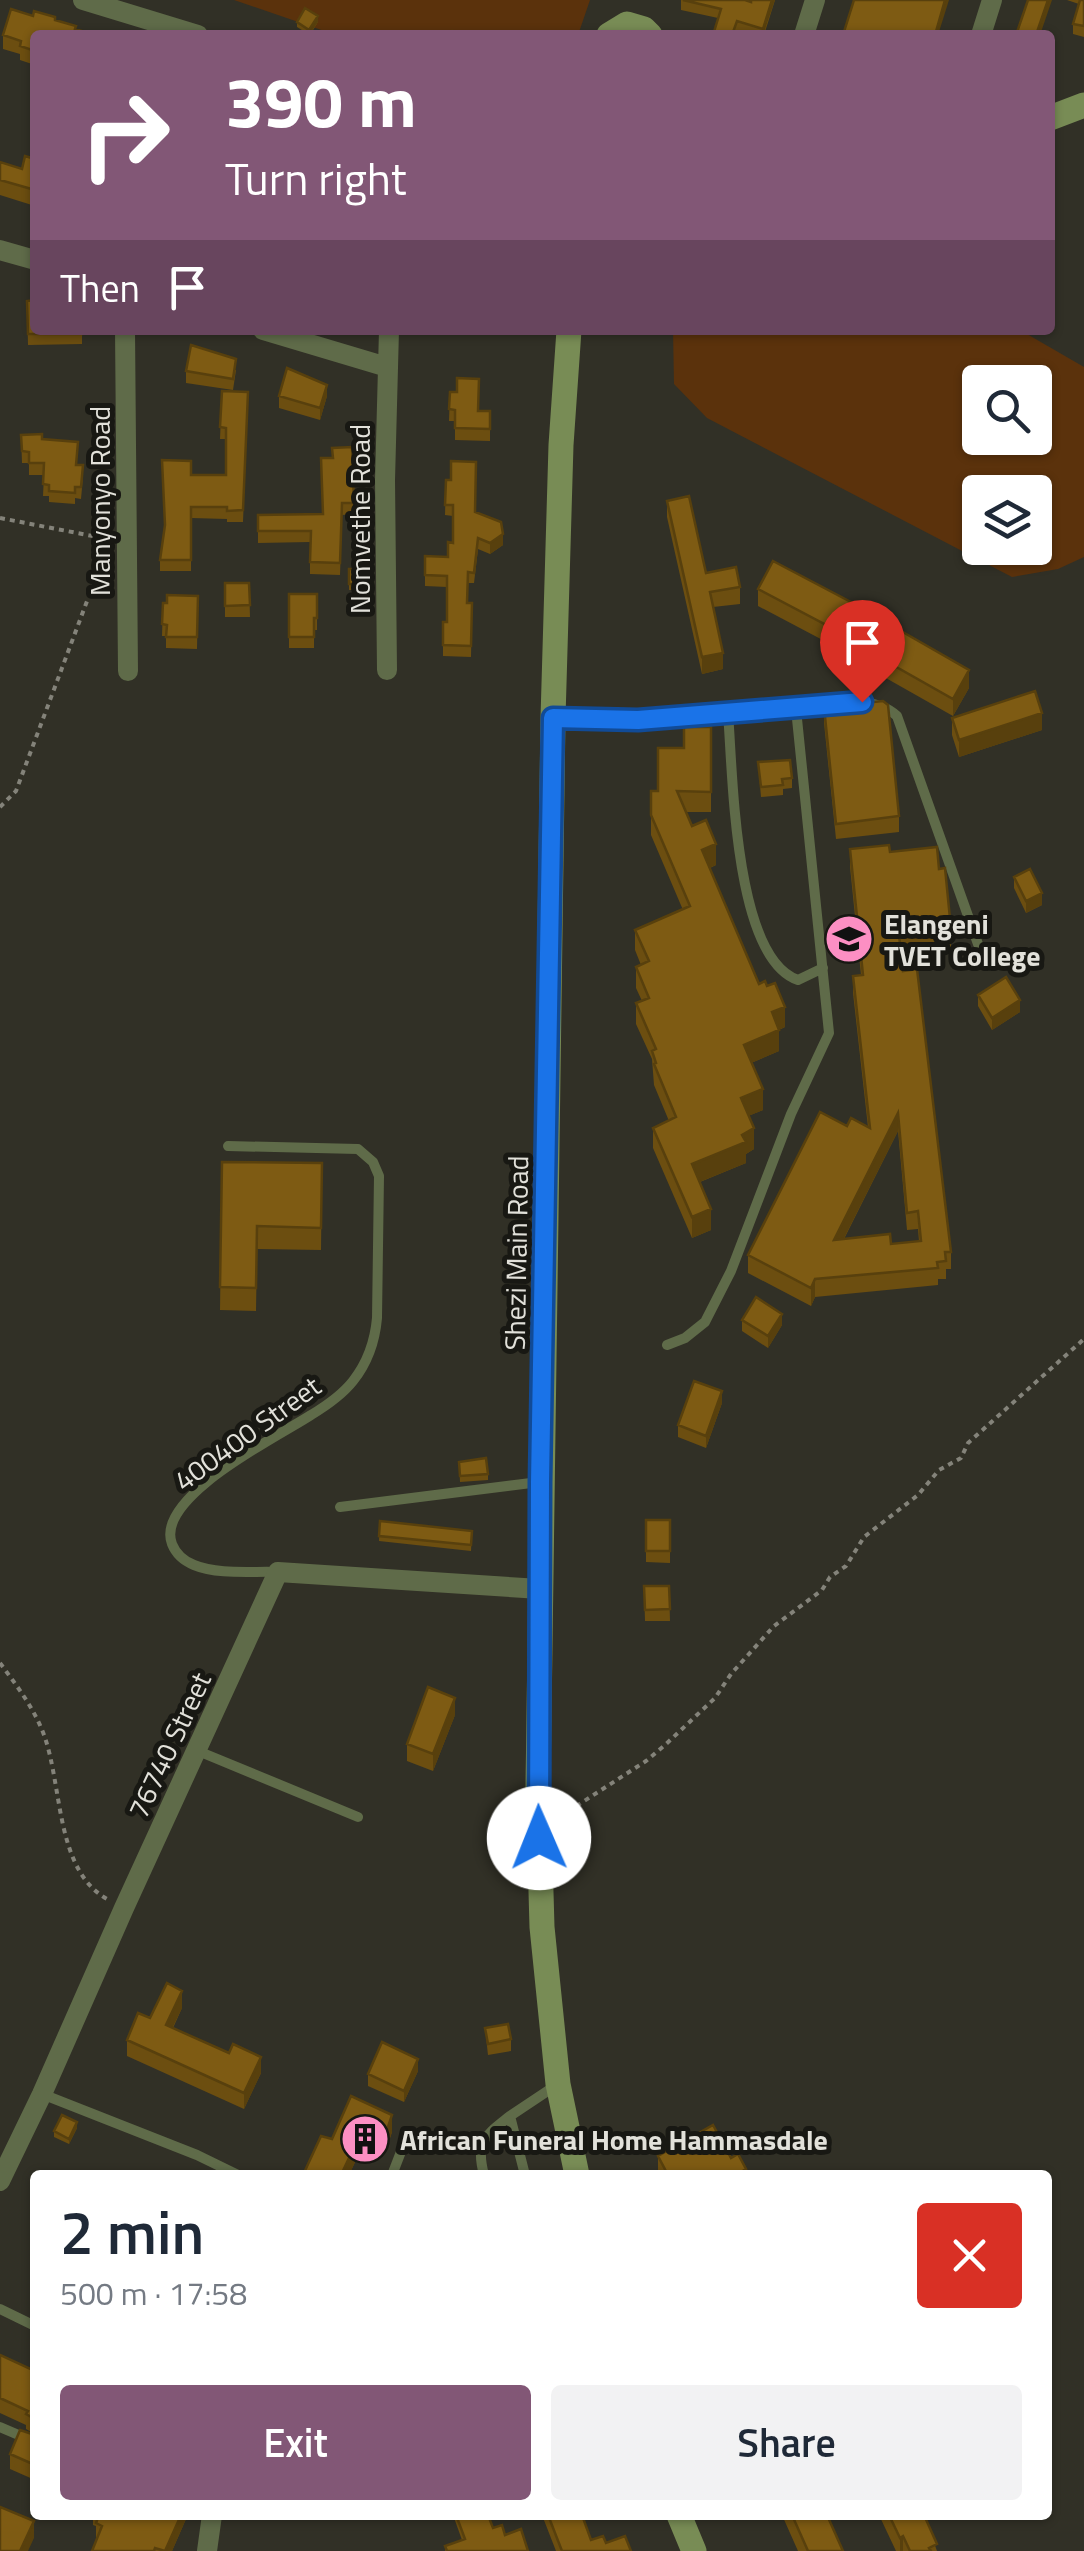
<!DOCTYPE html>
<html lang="en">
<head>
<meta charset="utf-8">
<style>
  :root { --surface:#fff; --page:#f2f2f3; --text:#1f2937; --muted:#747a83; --accent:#825776 }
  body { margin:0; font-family:"Titillium Web",sans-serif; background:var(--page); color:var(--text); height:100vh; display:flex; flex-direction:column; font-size:38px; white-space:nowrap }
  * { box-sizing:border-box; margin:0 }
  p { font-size:32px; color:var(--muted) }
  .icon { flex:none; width:55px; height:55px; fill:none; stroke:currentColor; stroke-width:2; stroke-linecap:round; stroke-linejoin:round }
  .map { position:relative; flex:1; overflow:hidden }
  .side { position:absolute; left:30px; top:2170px; width:1022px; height:350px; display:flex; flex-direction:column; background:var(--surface); border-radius:10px; box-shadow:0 2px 8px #0004 }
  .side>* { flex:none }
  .guide { position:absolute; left:30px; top:30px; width:1025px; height:305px; border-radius:10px; box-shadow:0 2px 8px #0004; background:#825776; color:#fff; overflow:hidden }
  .controls { position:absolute; left:962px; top:365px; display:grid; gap:20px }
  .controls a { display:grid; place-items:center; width:90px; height:90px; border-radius:10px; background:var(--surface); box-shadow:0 2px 8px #0004; font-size:50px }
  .pin { position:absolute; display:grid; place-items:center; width:85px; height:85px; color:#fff; margin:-102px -42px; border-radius:50% 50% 50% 0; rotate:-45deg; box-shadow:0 0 10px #0007 }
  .pin .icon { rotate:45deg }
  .me { position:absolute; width:110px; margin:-55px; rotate:359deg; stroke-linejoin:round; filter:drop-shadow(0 0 8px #0008) }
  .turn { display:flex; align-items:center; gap:35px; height:210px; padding:0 30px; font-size:45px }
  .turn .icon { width:130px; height:130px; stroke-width:2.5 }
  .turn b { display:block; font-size:70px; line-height:85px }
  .then { display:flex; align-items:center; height:95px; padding:0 30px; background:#0003; gap:20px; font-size:38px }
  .round { display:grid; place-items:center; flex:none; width:105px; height:105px; border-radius:10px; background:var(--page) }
  .overview { display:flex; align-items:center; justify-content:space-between; height:170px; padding:0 30px }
  h1 { font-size:60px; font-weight:600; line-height:75px }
  .action { display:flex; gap:20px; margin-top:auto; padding:20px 30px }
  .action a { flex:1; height:115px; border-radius:10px; background:var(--accent); color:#fff; font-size:40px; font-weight:600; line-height:115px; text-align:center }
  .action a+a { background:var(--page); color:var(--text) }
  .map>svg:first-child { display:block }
  .green { fill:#5b320c; fill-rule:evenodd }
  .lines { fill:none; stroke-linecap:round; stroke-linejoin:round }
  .path { stroke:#84837a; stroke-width:4; stroke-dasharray:5 5; stroke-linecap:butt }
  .lane { stroke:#5f6b49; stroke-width:10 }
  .street { stroke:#5f6b49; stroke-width:20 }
  .secondary { stroke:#788c55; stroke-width:25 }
  .wall { fill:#6c4e10; fill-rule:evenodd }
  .shaded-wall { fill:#58400d }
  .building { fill:#7e5b13; stroke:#58400d; stroke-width:2.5; fill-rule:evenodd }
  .route-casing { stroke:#114b97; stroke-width:25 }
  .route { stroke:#1a73e8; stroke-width:18 }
  .labels { text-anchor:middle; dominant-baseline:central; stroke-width:10; stroke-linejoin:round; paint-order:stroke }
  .street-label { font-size:28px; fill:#e2e1da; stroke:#181813 }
  .poi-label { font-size:28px; font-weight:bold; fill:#e2e1da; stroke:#181813; text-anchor:start }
</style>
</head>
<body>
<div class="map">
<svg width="1084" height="2551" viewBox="0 0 1084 2551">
  <rect width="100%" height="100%" fill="#313026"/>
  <!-- green -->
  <path class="green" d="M234,0H590L578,35H336Z
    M673,330H1020L1084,367V557L1058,569L1012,577L707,418L674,384ZM1035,382V438H980V382ZM980,492H1035V548H980Z"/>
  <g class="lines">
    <!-- path -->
    <path class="path" d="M0,518L108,539
      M0,807L16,791L105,553L109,551
      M0,1663C17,1686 34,1708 44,1735C63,1787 55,1872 109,1900
      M562,1820L578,1805L646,1761L665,1745L715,1698L731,1674L774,1626L822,1590L830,1577L846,1566L864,1537L918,1495L939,1470L961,1458L968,1443L1084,1339"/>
    <!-- lane -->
    <path class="lane" d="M796,709C828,706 871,692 897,716L978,944
      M728,713C733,774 734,958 798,980L823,968
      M553,718L638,720L796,709L829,1033L791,1114L731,1271L705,1322L685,1338L667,1345
      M228,1146L358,1149L373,1162L379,1176L377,1318C375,1341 368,1362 353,1381C342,1395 326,1406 311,1415C279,1436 154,1497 172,1544C176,1554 184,1561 194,1565C218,1575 252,1571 278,1572
      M340,1507L539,1482
      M198,1751L358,1817
      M42,2094L197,2155L238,2175
      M392,2175L409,2131
      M484,2175C475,2141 485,2136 510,2116
      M525,2175L510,2116L558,2084
      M0,2309L35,2326
      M0,2427L35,2442"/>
    <!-- street -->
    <path class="street" d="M83,0L198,35
      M804,35L815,0
      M981,35L992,0
      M0,250L35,260
      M125,330L128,671
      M263,330L387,367
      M387,670L385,480L389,330
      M0,2181L42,2094L124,1908L278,1572L540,1589
      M207,2551L212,2515"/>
    <!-- secondary -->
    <path class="secondary" d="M609,35L627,24L644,29L650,35
      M1050,118L1084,105
      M569,330L561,445L553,718L538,1787L542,1927L558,2084L577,2175
      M679,2515L694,2551"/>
  </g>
  <!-- wall -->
  <path class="wall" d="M681,0L751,2V0H775L764,35H749L737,32L718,18L681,10Z
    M1067,0H1084V37L1073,34V24L1079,4Z
    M297,22H318L310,35L297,27Z
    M3,35H35V65L20,60V54L3,49Z
    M35,159V206L0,195V162L22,169Z
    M27,301L82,330V344L28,345Z
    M236,370L233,390L186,383V371Z
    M222,391L248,392L243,522H227V519L191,518V571H160V560L191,475H226V439H220Z
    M450,392L479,411H490V441L455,440V421H449Z
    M279,396H327L320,420L279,408Z
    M21,435L42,439L77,465L83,477L81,499L75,498V504L49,502V496H43L44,475H29V463H22Z
    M352,447L354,514L342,515L340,575L310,574V542L258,543V515L323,514L333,458Z
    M446,480L503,545L490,554L478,549L474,583H468L467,603H472L471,657L443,656V622H447V587L425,586V556L448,557L453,543V516L445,515Z
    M667,501L706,573L740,587V604L713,607L723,669L702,674L667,517Z
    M349,569H366L367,590H349Z
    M225,583H249L250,617H225Z
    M758,589L866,627L851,655L758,606Z
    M289,594H317V630H314V648H289Z
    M198,596L197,649L166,648V636H162L163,603Z
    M877,656L969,688L953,716L877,673Z
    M824,707L899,816V832L836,839L824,723Z
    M952,718L1042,730L959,757L952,735Z
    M711,727V812H686L692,826L716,865L710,868L759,984L785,1027L779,1030V1051L751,1063L763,1110L748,1116L754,1149L746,1154V1163L700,1182L711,1230L692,1238L653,1148V1128L669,1121L654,1085L652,1059L636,1024V1003L642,1001L636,988V967L641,965L635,950V930L683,910L651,835V791H658L684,748Z
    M758,762L792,778V788L783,789V795L761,797Z
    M850,849L890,852L939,869L951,929V947L901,952L951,1252V1269H946V1279H938V1285L815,1297L811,1306L748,1273V1255L868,1127L853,993V976L861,975L850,867ZM898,1131L907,1230L918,1229L919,1241L891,1244L844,1239Z
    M1014,877L1042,905L1026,913L1014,888Z
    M978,995L1020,1012L992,1030L978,1006Z
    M222,1162L322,1163L321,1250L257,1249L256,1311L220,1310Z
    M742,1320L782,1325L768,1348L742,1331Z
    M722,1403L706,1448L678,1437V1425Z
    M459,1462L488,1474V1480L460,1482Z
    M646,1520H670V1563L646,1562Z
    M380,1521L472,1531L471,1551L379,1541Z
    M644,1586H669L670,1621H645Z
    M455,1715L433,1771L407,1761V1744Z
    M182,2008L173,2028L229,2053L261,2073L244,2109L127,2056V2040L150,2018Z
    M485,2028L511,2039V2051L488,2055Z
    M418,2071L404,2102L368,2086V2074Z
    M351,2096L392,2132L385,2153L363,2145L349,2175H303L332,2139Z
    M77,2128L69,2144L54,2137V2131Z
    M658,2156L731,2158L746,2175H658Z
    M0,2355L35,2371V2434L26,2429V2425L0,2413Z
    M35,2435V2480L10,2469V2454Z
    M93,2515H186V2519L172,2551H92L97,2539L96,2538V2526L93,2525Z
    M453,2515H488L493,2528L528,2551H445V2546L462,2540Z
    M542,2515H598L584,2520L591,2540L631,2551H556Z
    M782,2515H827L843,2551H798Z
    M879,2515H924L937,2551H896Z"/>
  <!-- shaded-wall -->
  <path class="shaded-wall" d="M772,0H775L763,35V29Z
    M945,0H949L938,35H935Z
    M1048,0H1052L1040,35H1036Z
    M318,16V22L309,35V30Z
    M327,385V396L320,420V408Z
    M503,534V545L490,554V543Z
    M866,610V627L851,655V638Z
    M723,653V669L702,674V657Z
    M969,670V688L953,716V699Z
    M1042,713V730L959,757V740Z
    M716,844V865L702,871V850Z
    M1042,893V905L1026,913V901Z
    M1020,1000V1012L992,1030V1018Z
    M785,1007V1027L772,1033V1012Z
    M779,1030V1051L744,1066V1045Z
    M763,1089V1110L741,1119V1098Z
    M898,1113V1131L834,1258V1240Z
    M754,1128V1149L746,1154V1163L692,1185V1164Z
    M711,1209V1230L692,1238V1217Z
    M815,1279V1297L811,1306V1288Z
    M782,1314V1325L768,1348V1336Z
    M722,1391V1403L706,1448V1436Z
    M455,1698V1715L433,1771V1754Z
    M182,1991V2008L166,2041V2025Z
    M261,2057V2073L244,2109V2093Z
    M418,2059V2071L404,2102V2091Z
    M392,2115V2132L385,2153V2136Z
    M77,2122V2128L69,2144V2139Z
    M363,2128V2145L349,2175H341Z
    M181,2515H186V2519L172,2551H165Z
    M579,2515H598L579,2522Z
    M34,2521V2538L28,2551H20Z
    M903,2536V2551H900V2538Z"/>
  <!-- building -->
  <path class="building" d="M683,0H745L751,2V0H772L763,29L737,21L732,35H713L721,9Z
    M854,0H945L935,35H843Z
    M1028,0H1048L1036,35H1016Z
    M1080,0H1084V26L1073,24Z
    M305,8L318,16L309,30L297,22Z
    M11,9L33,16L34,11L55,17V20L76,26L75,29L95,35H35V51L20,46L21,41L3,35Z
    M452,31L453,35H437Z
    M25,156L35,159V190L0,180V162L22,169Z
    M35,300V330H82V334H28L27,301Z
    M191,345L236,359L233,379L186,371Z
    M287,368L327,385L320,408L279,396Z
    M457,378L479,379L478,411H490V429L455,428V410L449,409L450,392H457Z
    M222,391L248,392L243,510L227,511V507H191V560H160L165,525L162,460L191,461V475H226V428L220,427Z
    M42,434V439L78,442L76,465H83L81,487H75V493L49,491V485L43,484L44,463H29V452L22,451L21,435Z
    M352,447L354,503H342L340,563L310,562L311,531H258V515L323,514L321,458H333L332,448Z
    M451,461L476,462L475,512L501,522L503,534L490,543L478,538L474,573L468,572L467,603H472L471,646L443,645V622H447V576L425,575V556L448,557V542L453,543V505H445L446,480H451Z
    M689,496L706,573L736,567L740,587L710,592L723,653L702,657L667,501Z
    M773,561L866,610L851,638L758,589Z
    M349,569H366L367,584H349Z
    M225,583H249L250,605L225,606Z
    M289,594H317V618H314V637H289Z
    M167,595L198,596L197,637H166L167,625L162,624L163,603H167Z
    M894,627L969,670L953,699L877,656Z
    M1035,691L1042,713L959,740L952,718Z
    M883,701L888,705L899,816L836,824L824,707Z
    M684,727H711V792L677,791L692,826L706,820L716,844L702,850L759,984L765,981L767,986L775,983L785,1007L772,1012L779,1030L744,1045L763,1089L741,1098L754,1128L742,1135L746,1142L692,1164L711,1209L692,1217L653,1128L676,1117L654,1064L656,1063L652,1051L656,1049L636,1003L649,998L636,967L649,961L635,930L690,906L651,815V791H658V748H684Z
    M790,760L792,778L782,779L783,785L761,787L758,762Z
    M889,845L890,852L937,847L939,869L945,868L951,929L899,935L903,971L917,969L951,1252H945L946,1261L937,1262L938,1268L815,1279L811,1288L748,1255L820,1112L847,1126L851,1118L870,1128L853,976L863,975L850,849ZM898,1113L907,1213L918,1211L921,1241L891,1244L890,1234L834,1240Z
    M1030,869L1042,893L1026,901L1014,877Z
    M1006,977L1020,1000L992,1018L978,995Z
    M222,1162L322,1163L321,1228L257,1226L256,1288L220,1287Z
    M756,1297L782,1314L768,1336L742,1320Z
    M694,1381L722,1391L706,1436L678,1425Z
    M486,1458L488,1474L460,1476L459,1462Z
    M646,1520H670V1551H646Z
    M380,1521L472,1531L471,1545L379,1536Z
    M644,1586H669L670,1609L645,1610Z
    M428,1687L455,1698L433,1754L407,1744Z
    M167,1983L182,1991L166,2025L229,2053L233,2044L261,2057L244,2093L127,2040L138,2013L150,2018Z
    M508,2024L511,2039L488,2044L485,2028Z
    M382,2042L418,2059L404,2091L368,2074Z
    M351,2096L392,2115L385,2136L363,2128L341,2175H303L321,2136L332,2139Z
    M62,2115L77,2122L69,2139L54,2131Z
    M713,2125L731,2158L738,2154L746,2169L744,2170L746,2175H668L658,2156Z
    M0,2355L35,2371V2419L26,2414L28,2411L0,2398Z
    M20,2430L35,2435V2465L10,2454Z
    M0,2507L34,2521L20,2551H0Z
    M99,2515H181L165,2551L155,2548L154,2551H92L102,2526L96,2523Z
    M456,2515H488L493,2528L502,2525L505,2535L521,2529L528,2551H447L445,2546L465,2539Z
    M548,2515H582L591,2540L603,2536L606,2543L625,2536L631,2551H562Z
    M792,2515H827L843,2551H808Z
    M889,2515H924L937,2544L929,2548L931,2551H910L903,2536L900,2538Z"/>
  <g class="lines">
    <!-- route casing -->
    <g class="route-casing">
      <path id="route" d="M539,1838L540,1482L553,718L638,720L862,702"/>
    </g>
    <!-- route -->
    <use href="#route" class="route"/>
  </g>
  <!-- icons -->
  <defs>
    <g id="university-disc" transform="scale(2.5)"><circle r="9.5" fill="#fc8fc3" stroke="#181813"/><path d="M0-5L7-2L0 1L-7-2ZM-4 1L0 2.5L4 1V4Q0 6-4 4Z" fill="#111"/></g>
    <g id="building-disc" transform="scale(2.5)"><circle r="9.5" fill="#fc8fc3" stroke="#181813"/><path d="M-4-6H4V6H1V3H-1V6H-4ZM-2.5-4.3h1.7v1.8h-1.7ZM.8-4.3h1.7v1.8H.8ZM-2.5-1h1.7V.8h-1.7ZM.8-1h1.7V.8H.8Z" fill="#111"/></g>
  </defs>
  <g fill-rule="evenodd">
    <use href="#university-disc" x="849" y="939"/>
    <use href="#building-disc" x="365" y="2139"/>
  </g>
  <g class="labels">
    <!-- street labels -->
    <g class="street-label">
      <text transform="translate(99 501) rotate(-90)">Manyonyo Road</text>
      <text transform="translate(359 519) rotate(-90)">Nomvethe Road</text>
      <text transform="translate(516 1253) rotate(-89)">Shezi Main Road</text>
      <text transform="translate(247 1433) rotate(-36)">400400 Street</text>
      <text transform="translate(169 1745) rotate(-65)">76740 Street</text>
    </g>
    <!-- poi labels -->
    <g class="poi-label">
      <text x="884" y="923">Elangeni<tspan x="884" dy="32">TVET College</tspan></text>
      <text x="400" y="2139">African Funeral Home Hammasdale</text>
    </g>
  </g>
</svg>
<div class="controls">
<a><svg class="icon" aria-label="search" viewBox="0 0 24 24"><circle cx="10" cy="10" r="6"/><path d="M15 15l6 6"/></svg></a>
<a><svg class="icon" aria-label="layers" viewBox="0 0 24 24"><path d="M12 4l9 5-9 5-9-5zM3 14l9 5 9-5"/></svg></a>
</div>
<div class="pin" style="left:862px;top:702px;background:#d93025"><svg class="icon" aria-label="arrive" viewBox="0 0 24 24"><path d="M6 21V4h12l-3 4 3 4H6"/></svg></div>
<svg class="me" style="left:539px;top:1838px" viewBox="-20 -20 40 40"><circle r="19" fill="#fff"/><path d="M0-13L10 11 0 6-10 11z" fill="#1a73e8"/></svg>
<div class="guide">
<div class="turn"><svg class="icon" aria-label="right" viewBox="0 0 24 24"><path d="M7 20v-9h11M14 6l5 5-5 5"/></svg><div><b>390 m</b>Turn right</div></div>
<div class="then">Then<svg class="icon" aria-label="arrive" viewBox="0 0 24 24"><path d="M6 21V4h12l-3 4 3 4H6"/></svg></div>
</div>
<section class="side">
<div class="overview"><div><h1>2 min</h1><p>500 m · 17:58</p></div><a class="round" style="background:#d93025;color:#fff"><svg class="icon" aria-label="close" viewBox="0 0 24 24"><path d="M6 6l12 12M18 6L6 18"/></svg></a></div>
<div class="action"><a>Exit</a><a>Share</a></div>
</section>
</div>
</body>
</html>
